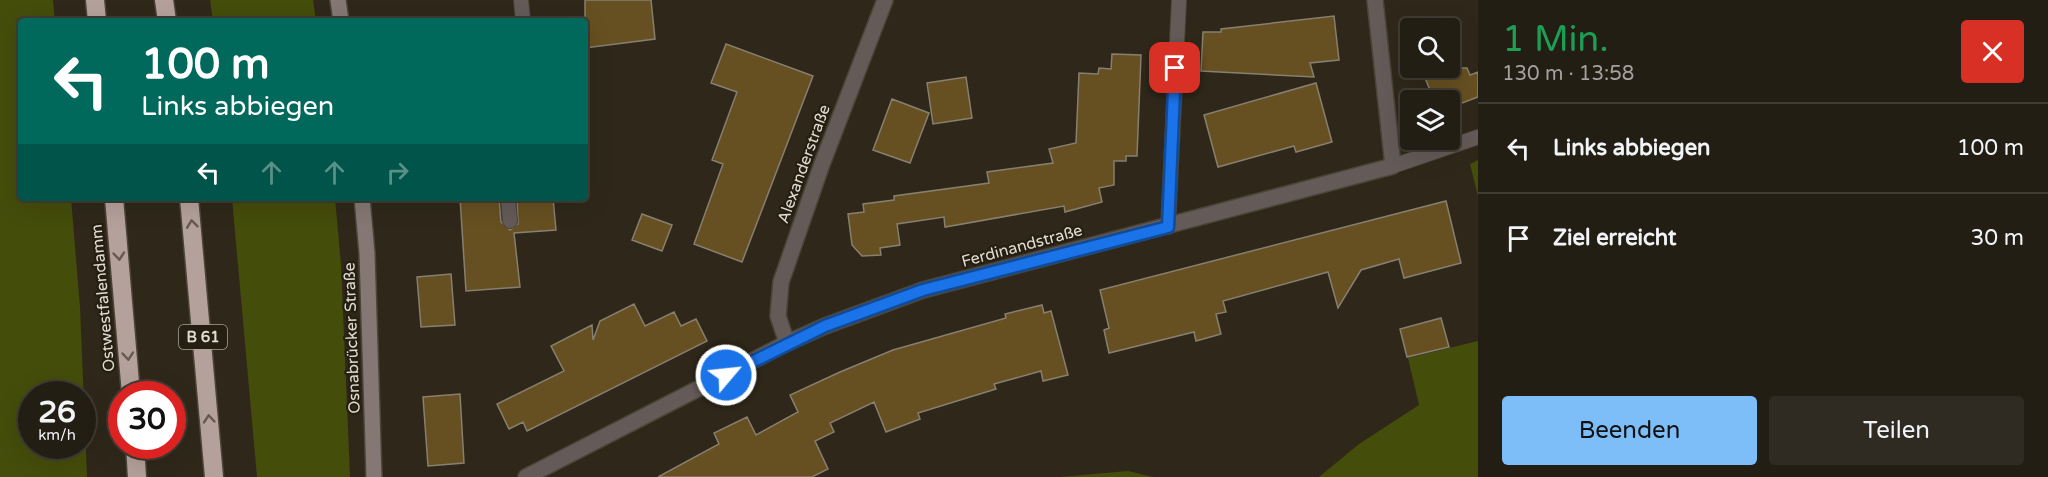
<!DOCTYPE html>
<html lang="de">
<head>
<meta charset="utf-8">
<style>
  :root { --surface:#231e14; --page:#2f2b22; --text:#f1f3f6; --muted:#a3a2a0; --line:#403c34; --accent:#7dbef9 }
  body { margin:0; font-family:"Varela Round",sans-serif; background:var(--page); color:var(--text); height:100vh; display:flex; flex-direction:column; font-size:22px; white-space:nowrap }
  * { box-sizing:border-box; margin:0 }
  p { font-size:20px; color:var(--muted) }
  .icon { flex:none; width:33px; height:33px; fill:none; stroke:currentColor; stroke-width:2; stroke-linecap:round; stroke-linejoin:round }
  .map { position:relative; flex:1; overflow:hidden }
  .panel { display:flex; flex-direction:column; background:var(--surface); width:570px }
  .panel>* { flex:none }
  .guide { position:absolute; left:18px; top:18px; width:570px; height:183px; border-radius:6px; box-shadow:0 6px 24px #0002,0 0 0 2px var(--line); background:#00695c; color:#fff; overflow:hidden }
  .controls { position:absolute; left:1400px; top:18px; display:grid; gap:12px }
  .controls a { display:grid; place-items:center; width:60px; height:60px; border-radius:6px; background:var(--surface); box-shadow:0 6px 24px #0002,0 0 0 2px var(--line); font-size:30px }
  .speed { position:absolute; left:18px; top:381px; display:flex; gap:12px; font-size:30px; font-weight:700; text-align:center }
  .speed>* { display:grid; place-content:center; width:78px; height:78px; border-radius:50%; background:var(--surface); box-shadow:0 6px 24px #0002,0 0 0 2px var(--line); line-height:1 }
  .speed small { font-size:15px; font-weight:400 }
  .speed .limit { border:9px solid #d22; background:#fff; color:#111 }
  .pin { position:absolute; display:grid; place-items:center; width:51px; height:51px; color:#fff; margin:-26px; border-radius:12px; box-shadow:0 3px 9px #0006 }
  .me { position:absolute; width:66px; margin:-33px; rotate:62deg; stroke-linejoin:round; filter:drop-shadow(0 0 4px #0008) }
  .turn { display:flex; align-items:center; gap:21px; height:126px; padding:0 24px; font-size:27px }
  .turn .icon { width:78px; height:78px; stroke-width:2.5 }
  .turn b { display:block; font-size:42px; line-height:51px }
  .lanes { display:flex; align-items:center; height:57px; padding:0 24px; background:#0003; justify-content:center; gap:30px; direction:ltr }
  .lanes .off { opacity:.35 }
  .round { display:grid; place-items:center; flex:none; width:63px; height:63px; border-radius:6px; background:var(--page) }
  .headline { display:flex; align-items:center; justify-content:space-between; height:102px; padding:0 24px }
  h1 { font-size:36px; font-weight:600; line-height:45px; color:#1e9e55 }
  .primary-button { display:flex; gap:12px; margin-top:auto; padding:12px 24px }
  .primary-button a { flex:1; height:69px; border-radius:6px; background:var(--accent); color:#111; font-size:24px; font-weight:600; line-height:69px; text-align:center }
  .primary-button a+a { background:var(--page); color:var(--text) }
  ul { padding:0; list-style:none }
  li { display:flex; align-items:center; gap:18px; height:90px; padding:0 24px; border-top:2px solid var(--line) }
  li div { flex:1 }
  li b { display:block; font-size:22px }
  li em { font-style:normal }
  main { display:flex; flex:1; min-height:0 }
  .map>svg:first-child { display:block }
  .green { fill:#454d0b; fill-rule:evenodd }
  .building { fill:#665021; stroke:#877f70; stroke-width:1.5 }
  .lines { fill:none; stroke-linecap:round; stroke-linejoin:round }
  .lane-casing { stroke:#4b4538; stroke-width:16 }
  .street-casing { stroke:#4b4538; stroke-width:18 }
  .secondary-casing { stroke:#4b4538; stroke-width:18 }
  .highway-casing { stroke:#4b4538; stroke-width:21 }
  .lane { stroke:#645b59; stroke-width:14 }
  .street { stroke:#645b59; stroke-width:15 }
  .secondary { stroke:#857874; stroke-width:15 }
  .highway { stroke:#b5a19b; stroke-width:18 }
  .oneway { stroke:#66594f }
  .route-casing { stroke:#114b97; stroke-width:15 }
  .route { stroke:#1a73e8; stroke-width:10 }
  .labels { text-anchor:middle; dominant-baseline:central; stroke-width:4.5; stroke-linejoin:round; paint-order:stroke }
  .shield { fill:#251e11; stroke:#a8a399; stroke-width:1.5 }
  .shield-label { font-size:15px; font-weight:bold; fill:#e0dcd3 }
  .street-label { font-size:16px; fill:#e0dcd3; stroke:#251e11 }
</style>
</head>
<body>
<main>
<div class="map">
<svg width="1478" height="477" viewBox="0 0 1478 477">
  <rect width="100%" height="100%" fill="#2f281a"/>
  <!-- green -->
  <path class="green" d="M0,0H53L55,21H21V198H71L80,307L87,477H0ZM82,394V446H32V394Z
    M210,0H313L316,21H213Z
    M1478,160V196L1470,164Z
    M232,198H335L341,265L350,477H257Z
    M1478,341V477H1319L1359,444L1419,405L1408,358Z
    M1128,471L1153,477H1060Z"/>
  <!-- building -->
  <path class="building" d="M585,0H651L655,39L585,48Z
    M1334,16L1339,60L1310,63L1314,77L1201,71L1203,32H1221V29Z
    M726,44L813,76L742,262L694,244L723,164L712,160L737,92L711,83Z
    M1112,54L1141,55L1137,156H1126V161H1114V185L1099,188L1102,202L1065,212L1064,206L945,227L944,217L897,224L900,245L880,248L881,255L862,256L852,245L848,214L864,212L863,204L894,200V196L989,183L987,172L1053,163L1049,149L1076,143L1079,73L1098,74L1099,68L1111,69Z
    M1421,68H1467L1470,75L1478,72V97L1449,108V100H1434Z
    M966,77L972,118L933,124L927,83Z
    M1316,83L1332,142L1296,152L1294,146L1218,167L1204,115Z
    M892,99L929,113L910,163L873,150Z
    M460,198H499L501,222L510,230L518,224L517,198H553L556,230L514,233L520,287L466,291Z
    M1446,201L1461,263L1404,278L1399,259L1361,270L1338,308L1328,272L1223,301L1226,312L1216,314L1221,334L1196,341L1194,332L1109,353L1104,330L1109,328L1100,290Z
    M642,214L672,225L662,251L632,240Z
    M451,274L455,325L421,327L417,277Z
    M634,304L645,326L674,312L681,326L696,319L707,341L527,431L523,422L509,429L497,404L564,371L551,346L592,325L593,340L600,321Z
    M1042,305L1044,313L1051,311L1068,375L1043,381L1041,371L994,384L996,389L918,413L920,419L886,432L874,402L830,423L834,432L815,441L828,469L812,477H658L719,444L714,433L747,417L756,435L798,412L790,395L840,372L893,350L1006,318L1005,314Z
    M1441,318L1449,347L1407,357L1400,329Z
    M460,394L464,463L428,466L423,397Z"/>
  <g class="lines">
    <!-- lane casing -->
    <g class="lane-casing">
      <path id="lane" d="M521,0L523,21
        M1393,166L1478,137
        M508,198L510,221
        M1168,227L1179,0"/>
    </g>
    <!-- street casing -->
    <g class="street-casing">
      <path id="street" d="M787,343L778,316L781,282L822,164L885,0
        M526,477L787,343L825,326L923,290L1393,166L1375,0"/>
    </g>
    <!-- secondary casing -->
    <g class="secondary-casing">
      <path id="secondary" d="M338,0L341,21
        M362,198L367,253L374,477"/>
    </g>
    <!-- highway casing -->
    <g class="highway-casing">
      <path id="highway" d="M95,0L97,21
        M164,0L167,21
        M114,198L131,394
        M189,198L214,477
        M135,446L137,477"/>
    </g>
    <!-- lane -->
    <use href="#lane" class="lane"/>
    <!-- street -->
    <use href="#street" class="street"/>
    <!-- secondary -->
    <use href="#secondary" class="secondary"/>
    <!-- highway -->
    <use href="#highway" class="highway"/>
  </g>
  <!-- one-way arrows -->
  <defs><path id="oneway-chevron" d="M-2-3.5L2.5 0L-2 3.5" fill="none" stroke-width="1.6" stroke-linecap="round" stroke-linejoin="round" transform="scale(1.5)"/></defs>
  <g class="oneway">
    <use href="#oneway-chevron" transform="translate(192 224) rotate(-97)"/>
    <use href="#oneway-chevron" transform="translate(119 256) rotate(85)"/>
    <use href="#oneway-chevron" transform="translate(128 356) rotate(85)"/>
    <use href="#oneway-chevron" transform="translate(209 419) rotate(-95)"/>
  </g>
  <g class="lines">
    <!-- route casing -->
    <g class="route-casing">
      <path id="route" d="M726,375L825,326L923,290L1168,227L1175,68"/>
    </g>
    <!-- route -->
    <use href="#route" class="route"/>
  </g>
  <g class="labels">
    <!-- shield labels -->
    <rect class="shield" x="179" y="325" width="48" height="24" rx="4.5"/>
    <g class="shield-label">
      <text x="203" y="337">B 61</text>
    </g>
    <!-- street labels -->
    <g class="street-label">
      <text transform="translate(804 164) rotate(-70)">Alexanderstraße</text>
      <text transform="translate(1022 246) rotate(-15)">Ferdinandstraße</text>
      <text transform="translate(103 298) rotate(-95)">Ostwestfalendamm</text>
      <text transform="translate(352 338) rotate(-92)">Osnabrücker Straße</text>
    </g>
  </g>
</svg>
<div class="controls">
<a><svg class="icon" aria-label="search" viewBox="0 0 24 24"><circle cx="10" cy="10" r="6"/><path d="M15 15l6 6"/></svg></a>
<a><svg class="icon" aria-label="layers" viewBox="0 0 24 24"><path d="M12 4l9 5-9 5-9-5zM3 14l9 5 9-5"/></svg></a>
</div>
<div class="speed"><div>26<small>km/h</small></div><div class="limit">30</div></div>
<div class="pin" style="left:1175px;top:68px;background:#d93025"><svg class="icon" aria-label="arrive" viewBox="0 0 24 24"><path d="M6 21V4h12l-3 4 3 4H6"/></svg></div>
<svg class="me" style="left:726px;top:375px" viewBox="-20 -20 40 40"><circle r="17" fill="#1a73e8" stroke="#fff" stroke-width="3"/><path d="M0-11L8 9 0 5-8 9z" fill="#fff"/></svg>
<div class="guide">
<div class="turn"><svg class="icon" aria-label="left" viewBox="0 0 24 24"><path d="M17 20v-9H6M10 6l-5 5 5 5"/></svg><div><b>100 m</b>Links abbiegen</div></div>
<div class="lanes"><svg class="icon" aria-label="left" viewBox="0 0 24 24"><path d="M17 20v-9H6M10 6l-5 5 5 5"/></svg><svg class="icon off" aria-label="ahead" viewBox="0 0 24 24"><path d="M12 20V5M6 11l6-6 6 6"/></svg><svg class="icon off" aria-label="ahead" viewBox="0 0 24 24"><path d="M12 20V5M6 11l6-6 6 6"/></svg><svg class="icon off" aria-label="right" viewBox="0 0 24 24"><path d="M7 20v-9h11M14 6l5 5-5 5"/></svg></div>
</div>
</div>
<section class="panel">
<div class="headline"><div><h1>1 Min.</h1><p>130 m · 13:58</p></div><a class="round" style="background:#d93025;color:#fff"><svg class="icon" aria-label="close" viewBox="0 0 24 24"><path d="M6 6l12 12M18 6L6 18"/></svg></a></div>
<ul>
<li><svg class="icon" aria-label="left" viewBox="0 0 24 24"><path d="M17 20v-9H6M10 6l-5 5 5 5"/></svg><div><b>Links abbiegen</b></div><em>100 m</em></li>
<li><svg class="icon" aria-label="arrive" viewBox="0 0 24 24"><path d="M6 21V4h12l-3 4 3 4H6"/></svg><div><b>Ziel erreicht</b></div><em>30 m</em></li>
</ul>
<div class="primary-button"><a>Beenden</a><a>Teilen</a></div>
</section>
</main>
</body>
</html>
